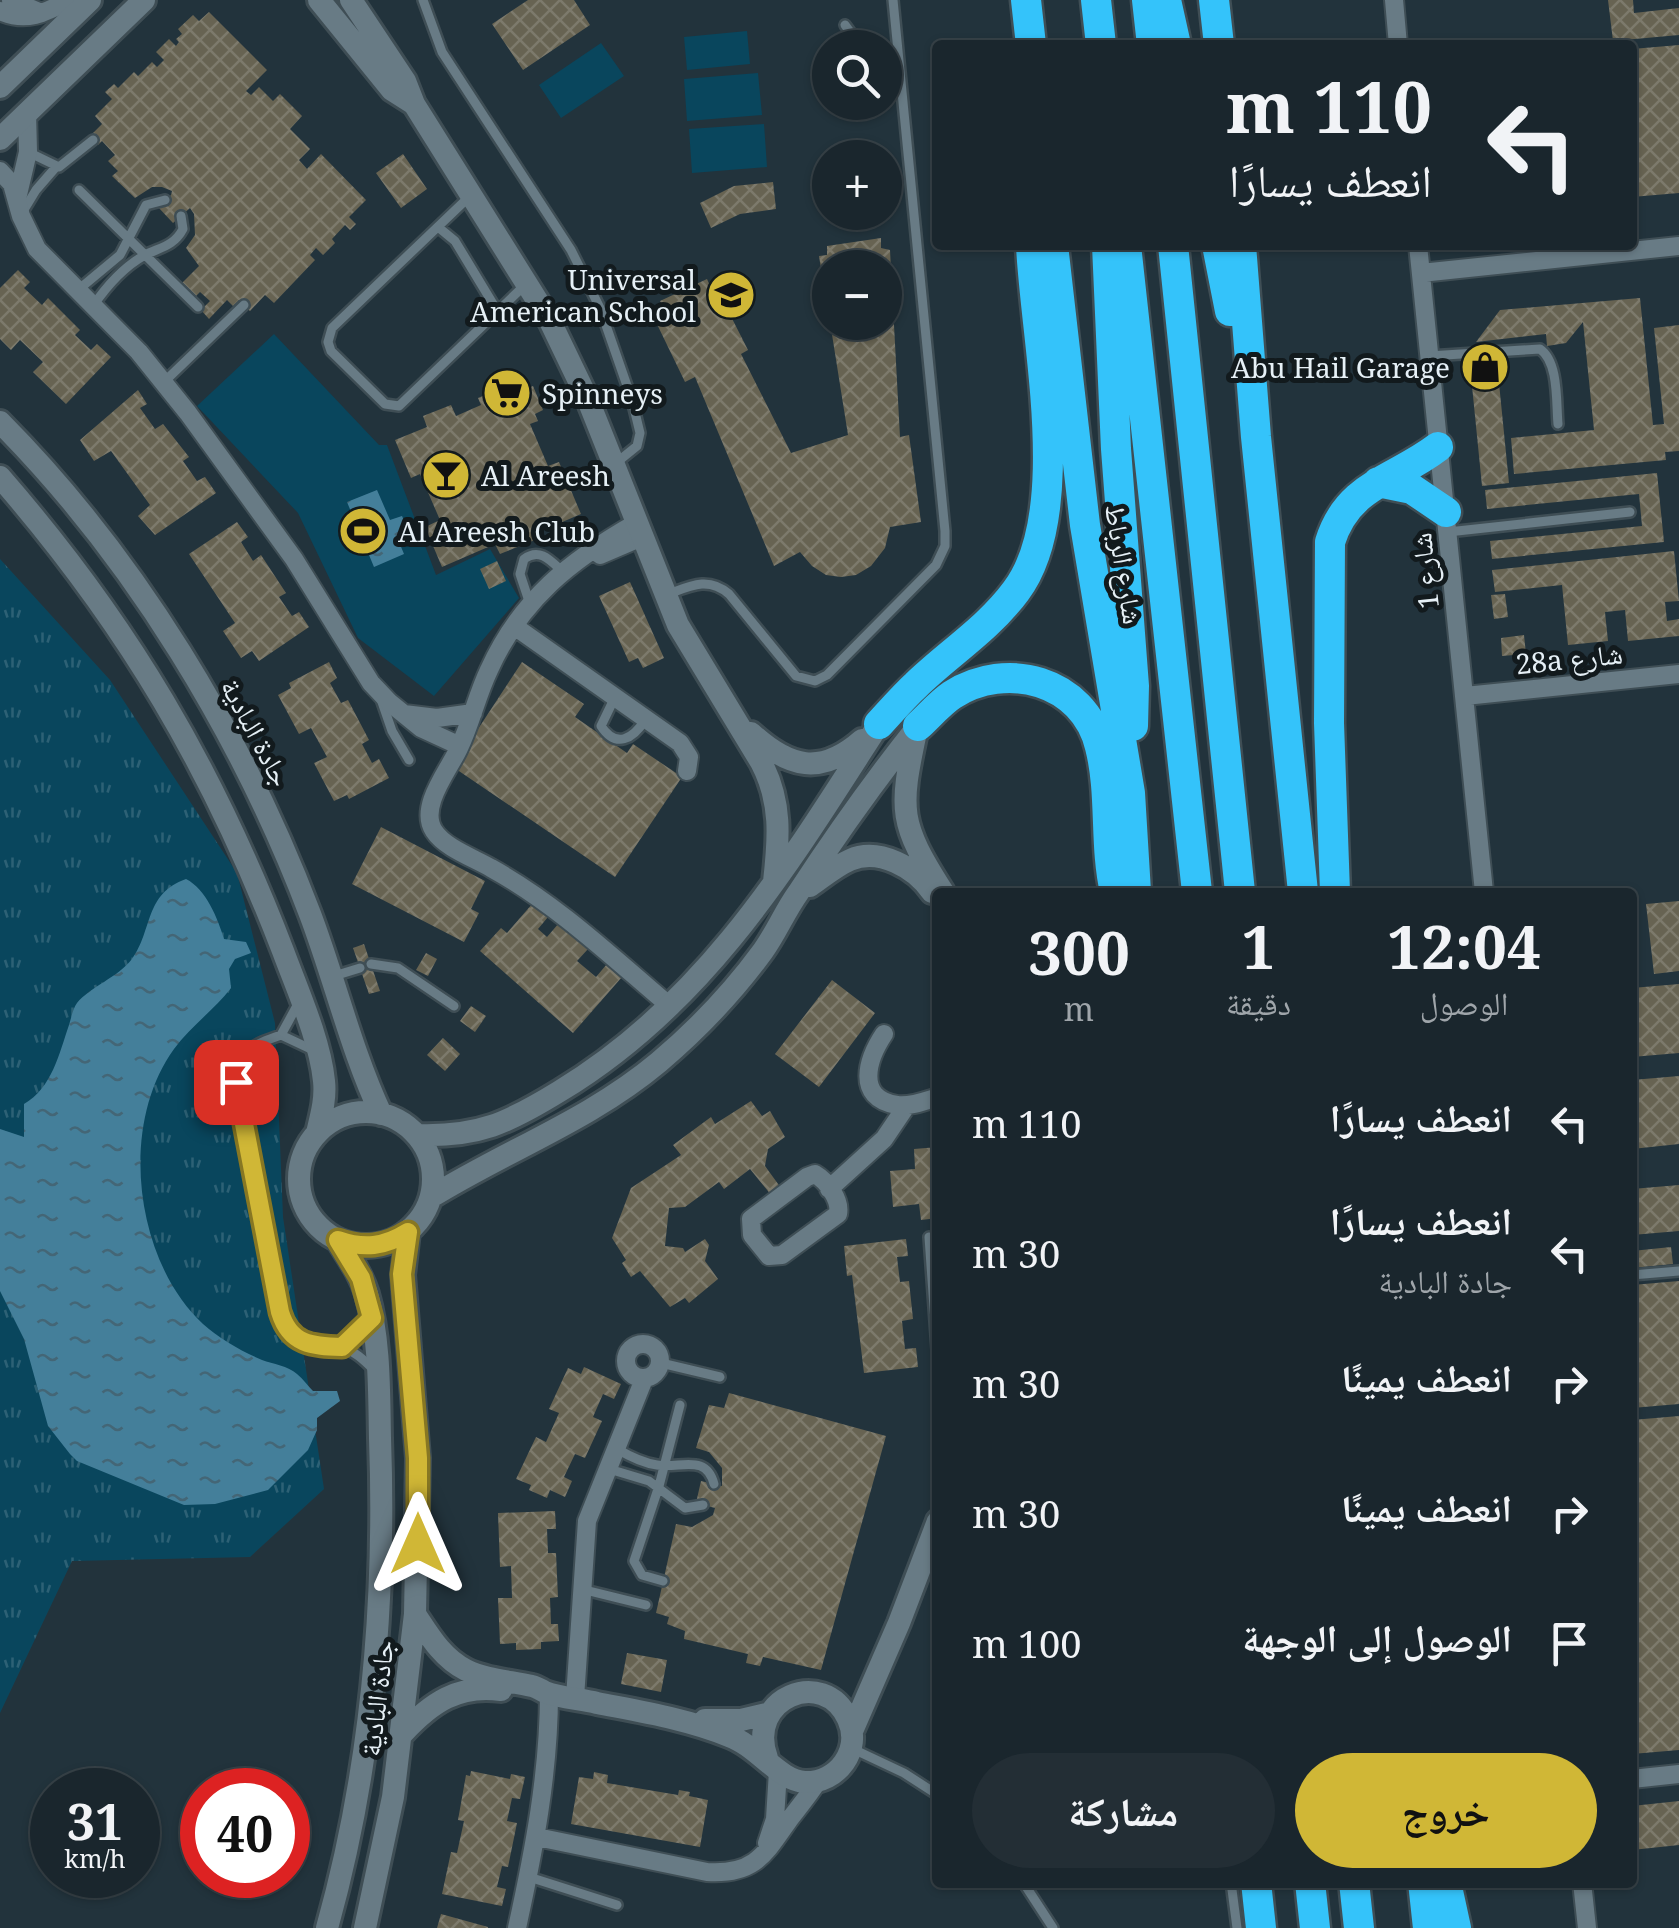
<!DOCTYPE html>
<html lang="ar">
<head>
<meta charset="utf-8">
<style>
  :root { --surface:#1a262d; --page:#232e35; --text:#f1f3f6; --muted:#9fa5aa; --line:#384349; --accent:#d0b736 }
  body { margin:0; font-family:"Noto Serif","Noto Naskh Arabic",serif; background:var(--page); color:var(--text); direction:rtl; height:100vh; display:flex; flex-direction:column; font-size:38px; white-space:nowrap }
  * { box-sizing:border-box; margin:0 }
  p { font-size:32px; color:var(--muted) }
  .icon { flex:none; width:55px; height:55px; fill:none; stroke:currentColor; stroke-width:2; stroke-linecap:round; stroke-linejoin:round }
  .map { position:relative; flex:1; overflow:hidden; direction:ltr }
  .side { position:absolute; left:932px; top:888px; width:705px; height:1000px; display:flex; flex-direction:column; background:var(--surface); border-radius:10px; box-shadow:0 2px 8px #0004,0 0 0 2px var(--line); direction:rtl }
  .side>* { flex:none }
  .guide { position:absolute; left:932px; top:40px; width:705px; height:210px; border-radius:10px; box-shadow:0 2px 8px #0004,0 0 0 2px var(--line); direction:rtl; background:#1a262d; color:var(--text); overflow:hidden }
  .fabs { position:absolute; left:812px; top:30px; display:grid; gap:20px }
  .fabs a { display:grid; place-items:center; width:90px; height:90px; border-radius:50%; background:var(--surface); box-shadow:0 2px 8px #0004,0 0 0 2px var(--line); font-size:50px }
  .speed { position:absolute; left:30px; top:1768px; display:flex; gap:20px; font-size:50px; font-weight:700; text-align:center }
  .speed>* { display:grid; place-content:center; width:130px; height:130px; border-radius:50%; background:var(--surface); box-shadow:0 2px 8px #0004,0 0 0 2px var(--line); line-height:1 }
  .speed small { font-size:25px; font-weight:400 }
  .speed .limit { border:15px solid #d22; background:#fff; color:#111 }
  .pin { position:absolute; display:grid; place-items:center; width:85px; height:85px; color:#fff; margin:-42px; border-radius:20px; box-shadow:0 5px 15px #0006 }
  .me { position:absolute; width:110px; margin:-55px; rotate:0deg; stroke-linejoin:round; filter:drop-shadow(0 0 8px #0008) }
  .turn { display:flex; align-items:center; gap:35px; height:210px; padding:0 40px; font-size:45px }
  .turn .icon { width:130px; height:130px; stroke-width:2.5 }
  .turn b { display:block; font-size:70px; line-height:85px }
  .eta { display:flex; justify-content:space-evenly; align-items:center; height:170px; text-align:center }
  .eta b { font-size:60px; font-weight:700; line-height:70px }
  .primary-button { display:flex; gap:20px; margin-top:auto; padding:20px 40px }
  .primary-button a { flex:1; height:115px; border-radius:60px; background:var(--accent); color:#111; font-size:40px; font-weight:700; line-height:115px; text-align:center }
  .primary-button a+a { background:var(--page); color:var(--text) }
  ul { padding:0; list-style:none }
  li { display:flex; align-items:center; gap:30px; height:130px; padding:0 40px }
  li div { flex:1 }
  li b { display:block; font-size:38px }
  li em { font-style:normal }
  .map>svg:first-child { display:block }
  .grass { fill:url(#grass-tufts) }
  .garden { fill:#09465d }
  .water { fill:url(#water-ripples) }
  .building { fill:url(#building-cross-hatch) }
  .lines { fill:none; stroke-linecap:round; stroke-linejoin:round }
  .service-casing { stroke:#3f4e55; stroke-width:14 }
  .minor-casing { stroke:#3f4e55; stroke-width:22 }
  .tertiary-casing { stroke:#3f4e55; stroke-width:28 }
  .motorway-casing { stroke:#3f4e55; stroke-width:35 }
  .service { stroke:#687b85; stroke-width:9 }
  .minor { stroke:#687b85; stroke-width:18 }
  .tertiary { stroke:#687b85; stroke-width:22 }
  .motorway { stroke:#34c3fa; stroke-width:30 }
  .route-casing { stroke:#877723; stroke-width:25 }
  .route { stroke:#d0b736; stroke-width:18 }
  .labels { text-anchor:middle; dominant-baseline:central; stroke-width:10; stroke-linejoin:round; paint-order:stroke }
  .poi-label { font-size:28px; fill:#e6f0f6; stroke:#121a1d; text-anchor:start }
  .street-label { font-size:28px; fill:#e6f0f6; stroke:#121a1d }
</style>
</head>
<body>
<div class="map">
<svg width="1679" height="1928" viewBox="0 0 1679 1928">
  <defs>
    <pattern id="grass-tufts" width="24" height="20" patternUnits="userSpaceOnUse" patternTransform="scale(2.5)"><rect width="24" height="20" fill="#09465d"/><path d="M3 7l-1-3M5 7V3M7 7l1-3M15 17l-1-3M17 17v-4M19 17l1-3" fill="none" stroke="#2d6175"/></pattern>
    <pattern id="water-ripples" width="26" height="14" patternUnits="userSpaceOnUse" patternTransform="scale(2.5)"><rect width="26" height="14" fill="#447f9a"/><path d="M2 4q2-2 4 0t4 0M15 11q2-2 4 0t4 0" fill="none" stroke="#446676"/></pattern>
    <pattern id="building-cross-hatch" width="8" height="8" patternUnits="userSpaceOnUse" patternTransform="scale(2.5)"><rect width="8" height="8" fill="#676352"/><path d="M0 0l8 8M0 8l8-8" fill="none" stroke="#7d7a6c"/></pattern>
  </defs>
  <rect width="100%" height="100%" fill="#22333c"/>
  <!-- grass -->
  <path class="grass" d="M0,559L110,680L237,873L275,1023L283,1217L324,1489L250,1557L72,1561L0,1713Z"/>
  <!-- garden -->
  <path class="garden" d="M747,31L750,64L687,70L684,37Z
    M601,43L624,76L561,118L539,85Z
    M758,73L762,115L687,121L684,79Z
    M764,124L767,167L692,173L689,129Z
    M274,334L379,445H387L436,575L490,549L519,598L434,696L358,638L298,513L197,406Z"/>
  <!-- water -->
  <path class="water" d="M377,490L390,520L402,516L411,537L399,542L404,554L374,567L347,502Z
    M186,879C206,889 218,919 224,939L246,942L251,953L235,959L229,969L231,988C214,1010 190,1027 174,1049C118,1126 135,1261 203,1324C220,1339 241,1351 262,1360C273,1364 288,1366 297,1374C303,1379 308,1386 313,1391H337L340,1401L317,1418V1430L308,1450L268,1490L215,1504L184,1505L77,1461L70,1454L48,1426L24,1339L0,1291V1129L24,1137V1104C52,1088 59,1054 69,1025C71,1019 73,1008 77,1003C90,987 117,978 132,959C153,930 144,894 186,879Z"/>
  <!-- building -->
  <path class="building" d="M528,0H574L590,25L523,70L492,24Z
    M1608,0H1633L1634,13L1679,8V35L1613,41Z
    M209,12L267,70L246,91L251,95L259,87L273,101L280,94L302,116L290,129L310,149L299,160L307,169L321,154L366,200L349,217L356,224L350,230L345,225L332,239L335,243L323,255L316,248L310,255L315,260L274,303L265,295L250,311L239,300L233,306L227,300L209,319L201,310L210,301L200,292L196,296L182,283L199,266L186,248L195,235L194,214L190,208L173,223L158,207L171,195L172,191L162,187H152L135,198L112,176L118,171L108,161L115,155L102,141L98,145L90,136L102,124L95,116L112,99L105,92L114,84L118,88L134,72L138,76L152,62L157,67L164,60L156,52L169,39L176,46L179,42L176,39L182,34L178,29L193,15L199,21Z
    M1679,45V193L1632,197V49Z
    M403,154L427,189L401,208L376,173Z
    M773,182L776,209L740,214L711,228L700,203L734,186Z
    M881,238V248L890,250L900,437L909,435L921,522L890,527L885,548L871,566L856,575L841,577L826,575L812,566L800,552L774,566L695,377L685,382L654,318L666,312L660,301L707,279L711,288L716,287L748,350L741,354L791,453L848,435L830,322H885V268H830L828,312L819,256L827,255V246Z
    M18,270L30,282L24,288L42,305L48,298L80,330L75,335L91,350L97,344L111,357L66,404L33,372L43,362L20,340L11,350L0,339V288Z
    M1640,298L1653,425L1664,424L1654,328L1679,325V451L1665,452L1666,460L1514,474L1511,438L1594,430L1583,322L1566,343L1547,346L1546,334L1476,342L1500,310Z
    M1497,363L1509,483L1482,486L1470,366Z
    M519,380L523,390L533,386L543,410L535,414L538,421L530,424L548,466L559,462L581,514L532,535L535,540L500,554L495,544L442,567L425,527L440,520L420,474L411,478L395,440L427,427L423,416L451,405L456,416L481,405L478,398Z
    M138,390L147,404L140,408L155,429L163,424L189,457L183,461L197,481L205,477L216,493L155,535L138,516L150,505L111,451L94,461L80,440Z
    M1657,473L1664,542L1492,559L1490,541L1642,526L1639,494L1487,509L1485,490Z
    M237,522L248,537L241,542L253,561L261,555L286,593L279,597L292,616L299,612L309,627L259,661L252,651L241,658L223,631L235,623L189,554Z
    M1674,551L1679,601L1665,602L1667,621L1679,619V636L1628,641L1625,610L1605,612L1608,641L1568,645L1562,585L1495,592L1492,570Z
    M497,561L506,581L489,589L480,569Z
    M630,582L664,658L643,668L638,658L629,662L599,596Z
    M1505,594L1508,617L1494,619L1491,595Z
    M1524,635L1526,654L1502,656L1501,638Z
    M329,662L337,678L330,683L341,703L348,700L369,740L362,744L372,763L379,759L389,778L349,799L347,795L334,801L314,763L327,757L311,728L299,734L278,695L291,688L289,683Z
    M522,662L584,704L575,717L627,753L633,744L682,777L615,877L453,767Z
    M381,827L485,881L471,909L479,913L464,942L352,884Z
    M1679,901V971L1654,974L1646,904Z
    M533,903L548,917L538,929L547,937L559,923L588,949L577,961L596,977L607,964L622,977L573,1033L480,951L501,928L507,933Z
    M364,944L380,991L369,994L353,948Z
    M426,953L437,959L428,976L416,970Z
    M832,980L875,1013L819,1087L775,1054Z
    M1679,984V1053L1632,1057V988Z
    M471,1006L486,1016L475,1032L460,1021Z
    M443,1038L460,1054L445,1071L427,1055Z
    M1679,1076V1144L1632,1149V1080Z
    M751,1101L762,1116L770,1111L785,1137L768,1149L765,1166L781,1188L772,1196L750,1169L724,1189L719,1182L685,1207L669,1208L665,1246L683,1248L685,1252L705,1239L709,1245L705,1261L718,1279L689,1303L685,1298L670,1307L640,1271L631,1277L622,1263L626,1260L612,1238L631,1188L681,1155L673,1145L711,1117L715,1124Z
    M938,1147V1218L921,1220L919,1204L893,1207L890,1171L915,1169L914,1149Z
    M1679,1185V1231L1632,1235V1189Z
    M906,1239L908,1256L897,1257L900,1282L909,1281L913,1319L902,1321L905,1349L916,1348L918,1367L864,1373L852,1275L847,1276L844,1246Z
    M1671,1247L1673,1264L1632,1268V1251Z
    M1679,1281V1404L1632,1408V1285Z
    M584,1367L621,1384L614,1399L603,1394L593,1417L602,1421L585,1458L575,1454L564,1477L572,1481L565,1497L550,1490L547,1498L529,1490L531,1485L516,1479L536,1437L546,1442L559,1413L549,1409L568,1368L581,1374Z
    M729,1393L886,1436L821,1670L763,1657L760,1666L746,1663L748,1654L684,1639L685,1631L667,1624L669,1617L656,1613L676,1524L692,1527L713,1515L715,1508L696,1503L701,1481L722,1486V1468L709,1452L696,1448L709,1405L724,1408Z
    M1679,1416V1750L1632,1754V1420Z
    M555,1511L556,1529H547L548,1553H556L558,1597L550,1598L551,1624H558L559,1641L541,1642V1649L516,1650V1643L500,1644L498,1598H512L511,1566L500,1567L498,1513Z
    M627,1653L667,1660L661,1692L621,1684Z
    M471,1771L510,1779L511,1774L525,1777L520,1799L512,1798L507,1821L517,1823L508,1867L502,1866L497,1887L506,1889L502,1906L442,1894L451,1852L457,1853L464,1821L458,1820L466,1775L470,1776Z
    M594,1772L608,1775L607,1783L678,1795L679,1790L690,1792L689,1796L708,1800L700,1847L571,1824L579,1777L593,1779Z
    M1679,1801V1845L1632,1850V1806Z
    M441,1914L488,1927V1928H437Z"/>
  <g class="lines">
    <!-- service casing -->
    <g class="service-casing">
      <path id="service" d="M423,0L442,52L571,250L600,308L632,400L640,433L637,446L616,463
        M845,25L862,48
        M28,152L59,167L93,140
        M79,190L198,307
        M470,196L332,328L328,342L331,351L385,404L399,406L524,286
        M22,213L36,190L56,167
        M438,227L455,241L498,312
        M78,290L120,255L146,205L165,200
        M93,306C106,287 125,266 145,255C161,247 174,246 183,229L181,216
        M1429,356L1540,349C1559,362 1556,403 1558,424
        M164,382L244,305
        M1448,532L1630,512
        M666,595C690,586 708,576 729,594L796,676L815,681L827,675L936,565L945,546V531L893,0
        M530,604L520,574L524,559C540,547 551,561 563,572
        M615,697L601,726C616,749 633,739 645,720
        M382,702L392,731L409,760
        M371,964L398,968L454,1006
        M334,976L360,968
        M281,1035L299,1002
        M315,1051L281,1035C255,1044 235,1051 235,1082L280,1312C292,1352 308,1342 339,1347C353,1349 365,1361 374,1370
        M929,1237L938,1364
        M1632,1275L1679,1271
        M342,1347L369,1321
        M661,1363L720,1377
        M617,1449C629,1456 643,1463 657,1465C680,1469 706,1453 714,1484
        M609,1469L649,1481L685,1508L703,1505
        M663,1581L642,1575L634,1561L659,1486L680,1405
        M581,1589L646,1605
        M853,1749L904,1773L938,1795
        M529,1877L617,1905
        M1023,1882L1053,1928
        M1231,1882L1237,1928"/>
    </g>
    <!-- minor casing -->
    <g class="minor-casing">
      <path id="minor" d="M11,0L39,12
        M1394,0L1398,45
        M0,11C26,23 45,13 69,0
        M0,171L12,184L21,216L37,249L139,352L188,413L294,559L371,683L389,702L421,728L460,746
        M17,199L28,152L27,112
        M1418,245L1484,892
        M1421,273L1679,246
        M636,523C571,560 521,599 489,670C477,695 471,723 459,748C449,770 418,807 434,831C445,848 474,858 491,868C558,905 613,958 671,1007
        M600,555L642,537
        M514,626L680,743L689,757L687,771
        M1465,696L1679,674
        M404,714L437,718L473,713
        M884,1034C868,1058 854,1098 897,1105C910,1107 925,1101 938,1097
        M815,1174C827,1181 841,1200 838,1214L782,1255L769,1256L752,1235L751,1219L807,1177Z
        M829,1189L884,1139L907,1105
        M626 1361a17 17 0 1 1 34 0a17 17 0 1 1-34 0Z
        M575,1698L587,1521L644,1379
        M1632,1779L1679,1774
        M537,1837L707,1872C755,1875 765,1854 789,1820C799,1807 809,1795 818,1781
        M767,1843L775,1819L778,1771
        M1582,1882L1587,1928
        M517,1928C534,1850 549,1773 549,1693"/>
    </g>
    <!-- tertiary casing -->
    <g class="tertiary-casing">
      <path id="tertiary" d="M319,0L392,90L414,104
        M351,0L405,81L414,104L550,321L588,400L678,625L761,762C782,802 779,838 774,882
        M0,87L90,0
        M0,139L144,0
        M0,422C135,558 242,735 310,914C335,980 351,1050 381,1114
        M0,477C128,624 213,769 283,951C297,989 320,1040 324,1081C326,1099 321,1116 317,1133
        M916,732C899,811 899,823 943,892
        M751,733C789,768 821,776 862,740
        M810,886C823,877 836,866 850,860C879,847 916,868 932,892
        M299 1179a67 67 0 1 1 134 0a67 67 0 1 1-134 0Z
        M417,1135C479,1137 508,1123 560,1091C706,1003 789,864 879,724
        M431,1197C507,1150 590,1120 659,1062C698,1029 733,992 763,951C776,933 785,911 798,893C836,835 875,780 918,726
        M415,1614C429,1635 442,1658 466,1670C486,1680 510,1681 532,1686C537,1687 541,1690 545,1692C561,1698 581,1699 597,1703C643,1712 687,1719 729,1736C758,1746 779,1781 805,1782C838,1783 862,1750 848,1719C824,1666 745,1698 767,1758
        M705,1720H741L770,1713
        M852,1731L899,1623L938,1521
        M403,1733C431,1703 458,1684 501,1690
        M327,1928C372,1767 386,1604 380,1438C379,1391 380,1339 367,1294C361,1274 349,1258 338,1240
        M365,1928L393,1797L415,1614L418,1458L403,1275L408,1232"/>
    </g>
    <!-- motorway casing -->
    <g class="motorway-casing">
      <path id="motorway" d="M1026,0L1031,45
        M1096,0L1101,45
        M1147,0L1152,45
        M1166,0L1176,45
        M1214,0L1219,45
        M1053,245L1085,525L1130,793L1136,892
        M1107,245L1116,449L1134,686L1133,726
        M1126,245L1197,892
        M1173,245L1240,892
        M1217,245L1230,311
        M1241,245L1256,437L1303,892
        M1378,482L1412,489L1446,512
        M879,724C891,711 903,697 916,685C949,653 988,629 1016,591C1075,513 1035,339 1031,245
        M918,726C929,716 940,703 952,695C1006,660 1084,680 1100,747C1112,794 1104,845 1115,892
        M1335,892L1329,723L1330,542C1348,484 1395,480 1438,447
        M1256,1882L1261,1928
        M1310,1882L1315,1928
        M1354,1882L1359,1928
        M1423,1882L1428,1928
        M1446,1882L1456,1928"/>
    </g>
    <!-- service -->
    <use href="#service" class="service"/>
    <!-- minor -->
    <use href="#minor" class="minor"/>
    <!-- tertiary -->
    <use href="#tertiary" class="tertiary"/>
    <!-- motorway -->
    <use href="#motorway" class="motorway"/>
  </g>
  <g class="lines">
    <!-- route casing -->
    <g class="route-casing">
      <path id="route" d="M236,1082L280,1312C290,1345 312,1346 342,1347L372,1318L361,1278L338,1240C364,1249 384,1247 408,1232L402,1274L418,1458V1544"/>
    </g>
    <!-- route -->
    <use href="#route" class="route"/>
  </g>
  <!-- icons -->
  <defs>
    <g id="school-disc" transform="scale(2.5)"><circle r="9.5" fill="#d0b736" stroke="#121a1d"/><path d="M0-5L7-2L0 1L-7-2ZM-4 1L0 2.5L4 1V4Q0 6-4 4Z" fill="#111"/></g>
    <g id="shop-disc" transform="scale(2.5)"><circle r="9.5" fill="#d0b736" stroke="#121a1d"/><path d="M-5-2.5h2.3a2.7 3.5 0 0 1 5.4 0H5L5.5 6h-11ZM-1.5-2.5h3a1.5 2.3 0 0 0-3 0Z" fill="#111"/></g>
    <g id="supermarket-disc" transform="scale(2.5)"><circle r="9.5" fill="#d0b736" stroke="#121a1d"/><path d="M-6-5.5h2.5l.6 2H6L4.5 2H-2.5L-4.4-4H-6ZM-1.5 3.2a1.3 1.3 0 1 0 .1 0ZM3 3.2a1.3 1.3 0 1 0 .1 0Z" fill="#111"/></g>
    <g id="bar-disc" transform="scale(2.5)"><circle r="9.5" fill="#d0b736" stroke="#121a1d"/><path d="M-6-5H6L.8 .8V4.5H3.5V6h-7V4.5H-.8V.8Z" fill="#111"/></g>
    <g id="stadium-disc" transform="scale(2.5)"><circle r="9.5" fill="#d0b736" stroke="#121a1d"/><path d="M0-5a6.5 5 0 1 0 0 10a6.5 5 0 1 0 0-10ZM-3.5-1.8h7v3.6h-7Z" fill="#111"/></g>
  </defs>
  <g fill-rule="evenodd">
    <use href="#school-disc" x="731" y="295"/>
    <use href="#shop-disc" x="1485" y="367"/>
    <use href="#supermarket-disc" x="507" y="393"/>
    <use href="#bar-disc" x="446" y="475"/>
    <use href="#stadium-disc" x="363" y="531"/>
  </g>
  <g class="labels">
    <!-- poi labels -->
    <g class="poi-label">
      <text x="696" y="279" text-anchor="end">Universal<tspan x="696" dy="32">American School</tspan></text>
      <text x="1450" y="367" text-anchor="end">Abu Hail Garage</text>
      <text x="542" y="393">Spinneys</text>
      <text x="481" y="475">Al Areesh</text>
      <text x="398" y="531">Al Areesh Club</text>
    </g>
    <!-- street labels -->
    <g class="street-label">
      <text transform="translate(1125 564) rotate(81)">شارع الرباط</text>
      <text transform="translate(1424 571) rotate(-96)">شارع 1</text>
      <text transform="translate(1569 658) rotate(-6)">28a شارع</text>
      <text transform="translate(257 732) rotate(62)">جادة البادية</text>
      <text transform="translate(376 1698) rotate(-83)">جادة البادية</text>
    </g>
  </g>
</svg>
<div class="fabs">
<a><svg class="icon" aria-label="search" viewBox="0 0 24 24"><circle cx="10" cy="10" r="6"/><path d="M15 15l6 6"/></svg></a>
<a>+</a>
<a>−</a>
</div>
<div class="speed"><div>31<small>km/h</small></div><div class="limit">40</div></div>
<div class="pin" style="left:236px;top:1082px;background:#d93025"><svg class="icon" aria-label="arrive" viewBox="0 0 24 24"><path d="M6 21V4h12l-3 4 3 4H6"/></svg></div>
<svg class="me" style="left:418px;top:1544px" viewBox="-20 -20 40 40"><path d="M0-17L14 15 0 8-14 15z" fill="#d0b736" stroke="#fff" stroke-width="4"/></svg>
<div class="guide">
<div class="turn"><svg class="icon" aria-label="left" viewBox="0 0 24 24"><path d="M17 20v-9H6M10 6l-5 5 5 5"/></svg><div><b>110 m</b>انعطف يسارًا</div></div>
</div>
<section class="side">
<div class="eta">
<div><b>12:04</b><p>الوصول</p></div>
<div><b>1</b><p>دقيقة</p></div>
<div><b>300</b><p>m</p></div>
</div>
<ul>
<li><svg class="icon" aria-label="left" viewBox="0 0 24 24"><path d="M17 20v-9H6M10 6l-5 5 5 5"/></svg><div><b>انعطف يسارًا</b></div><em>110 m</em></li>
<li><svg class="icon" aria-label="left" viewBox="0 0 24 24"><path d="M17 20v-9H6M10 6l-5 5 5 5"/></svg><div><b>انعطف يسارًا</b><p>جادة البادية</p></div><em>30 m</em></li>
<li><svg class="icon" aria-label="right" viewBox="0 0 24 24"><path d="M7 20v-9h11M14 6l5 5-5 5"/></svg><div><b>انعطف يمينًا</b></div><em>30 m</em></li>
<li><svg class="icon" aria-label="right" viewBox="0 0 24 24"><path d="M7 20v-9h11M14 6l5 5-5 5"/></svg><div><b>انعطف يمينًا</b></div><em>30 m</em></li>
<li><svg class="icon" aria-label="arrive" viewBox="0 0 24 24"><path d="M6 21V4h12l-3 4 3 4H6"/></svg><div><b>الوصول إلى الوجهة</b></div><em>100 m</em></li>
</ul>
<div class="primary-button"><a>خروج</a><a>مشاركة</a></div>
</section>
</div>
</body>
</html>
